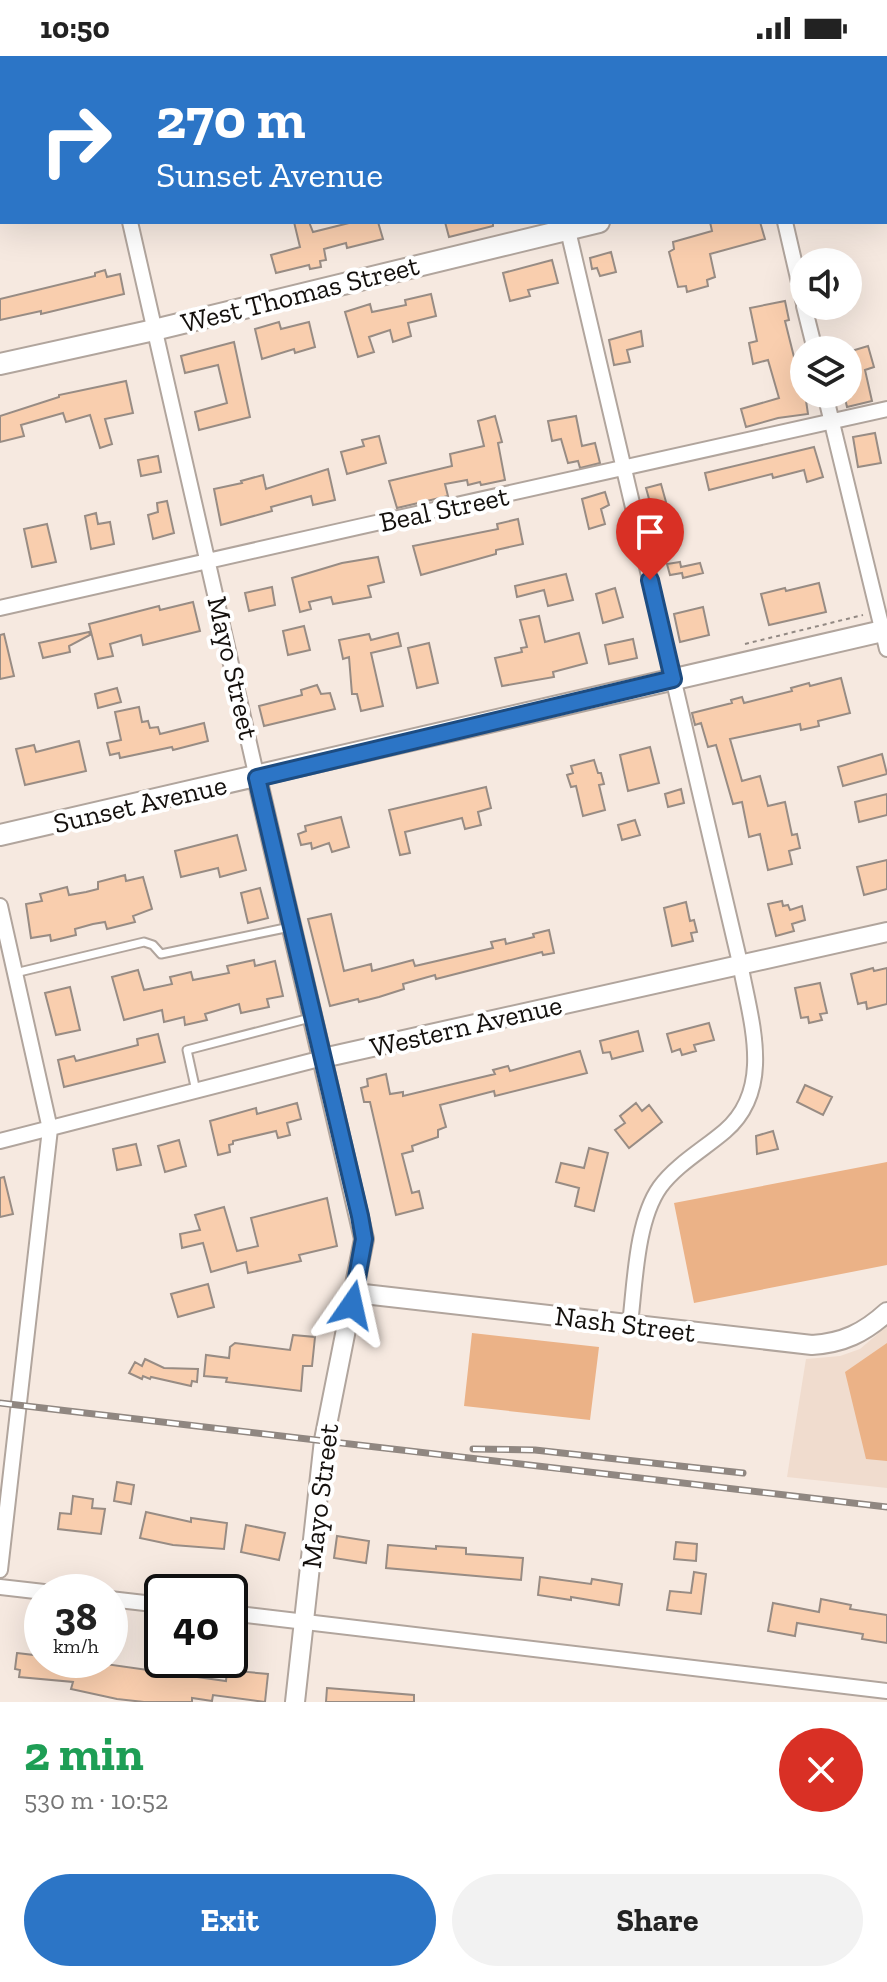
<!DOCTYPE html>
<html lang="en">
<head>
<meta charset="utf-8">
<style>
  :root { --surface:#fff; --page:#f2f2f2; --text:#222; --muted:#767676; --accent:#2c75c6 }
  body { margin:0; font-family:"Zilla Slab",serif; background:var(--page); color:var(--text); height:100vh; display:flex; flex-direction:column; font-size:30px; white-space:nowrap }
  * { box-sizing:border-box; margin:0 }
  p { font-size:26px; color:var(--muted) }
  .icon { flex:none; width:44px; height:44px; fill:none; stroke:currentColor; stroke-width:2; stroke-linecap:round; stroke-linejoin:round }
  .map { position:relative; height:1646px; overflow:hidden }
  .drawer { display:flex; flex-direction:column; background:var(--surface); flex:1 }
  .drawer>* { flex:none }
  .top-card { position:absolute; left:0px; top:0px; width:888px; height:168px; box-shadow:0 8px 32px #0002; background:#2c75c6; color:#fff; overflow:hidden }
  .tools { position:absolute; left:790px; top:192px; display:grid; gap:16px }
  .tools a { display:grid; place-items:center; width:72px; height:72px; border-radius:50%; background:var(--surface); box-shadow:0 8px 32px #0002; font-size:40px }
  .speed { position:absolute; left:24px; top:1518px; display:flex; gap:16px; font-size:40px; font-weight:700; text-align:center }
  .speed>* { display:grid; place-content:center; width:104px; height:104px; border-radius:50%; background:var(--surface); box-shadow:0 8px 32px #0002; line-height:1 }
  .speed small { font-size:20px; font-weight:400 }
  .speed .limit { border:4px solid #111; border-radius:12px; background:#fff; color:#111 }
  .pin { position:absolute; display:grid; place-items:center; width:68px; height:68px; color:#fff; margin:-82px -34px; border-radius:50% 50% 50% 0; rotate:-45deg; box-shadow:0 0 8px #0007 }
  .pin .icon { rotate:45deg }
  .me { position:absolute; width:88px; margin:-44px; rotate:11deg; stroke-linejoin:round; filter:drop-shadow(0 0 6px #0008) }
  .turn { display:flex; align-items:center; gap:28px; height:168px; padding:0 24px; font-size:36px }
  .turn .icon { width:104px; height:104px; stroke-width:2.5 }
  .turn b { display:block; font-size:56px; line-height:68px }
  .round { display:grid; place-items:center; flex:none; width:84px; height:84px; border-radius:42px; background:var(--page) }
  .head { display:flex; align-items:center; justify-content:space-between; height:136px; padding:0 24px }
  h1 { font-size:48px; font-weight:700; line-height:60px; color:#1e9e55 }
  .primary-button { display:flex; gap:16px; margin-top:auto; padding:16px 24px }
  .primary-button a { flex:1; height:92px; border-radius:48px; background:var(--accent); color:#fff; font-size:32px; font-weight:700; line-height:92px; text-align:center }
  .primary-button a+a { background:var(--page); color:var(--text) }
  .status { display:flex; justify-content:space-between; align-items:center; height:56px; padding:0 40px; background:var(--surface); direction:ltr }
  .status svg { height:22px; fill:currentColor }
  .map>svg:first-child { display:block }
  .built { fill:#f0dcce }
  .green { fill:#ebb287 }
  .building { fill:#f9ceae; stroke:#988c84; stroke-width:2 }
  .lines { fill:none; stroke-linecap:round; stroke-linejoin:round }
  .lane-casing { stroke:#b1a59d; stroke-width:11 }
  .street-casing { stroke:#b1a59d; stroke-width:18 }
  .secondary-casing { stroke:#b1a59d; stroke-width:22 }
  .primary-casing { stroke:#b1a59d; stroke-width:24 }
  .path { stroke:#928983; stroke-width:2; stroke-dasharray:4 4; stroke-linecap:butt }
  .lane { stroke:#fff; stroke-width:7 }
  .street { stroke:#fff; stroke-width:14 }
  .secondary { stroke:#fff; stroke-width:18 }
  .primary { stroke:#fff; stroke-width:20 }
  .rail-casing { stroke:#908781; stroke-width:7 }
  .rail { stroke:#fff; stroke-width:4; stroke-dasharray:12; stroke-linecap:butt }
  .route-casing { stroke:#1d4c81; stroke-width:20 }
  .route { stroke:#2c75c6; stroke-width:14 }
  .labels { text-anchor:middle; dominant-baseline:central; stroke-width:8; stroke-linejoin:round; paint-order:stroke }
  .street-label { font-size:28px; fill:#14100d; stroke:#fff }
</style>
</head>
<body>
<div class="status"><b>10:50</b><svg viewBox="0 0 49 12"><path d="M0 12V9h3v3zM5 12V6h3v6zM10 12V3h3v9zM15 12V0h3v12zM26 1h20v11H26zM47 4h2v5h-2z"/></svg></div>
<div class="map">
<svg width="887" height="1646" viewBox="0 0 887 1646">
  <rect width="100%" height="100%" fill="#f6e9e0"/>
  <!-- built -->
  <path class="built" d="M887,1270V1432L787,1421L806,1303L840,1300L860,1293Z"/>
  <!-- green -->
  <path class="green" d="M887,1106V1209L694,1247L674,1147Z
    M472,1277L599,1291L590,1364L464,1350Z
    M887,1287V1405L866,1403L845,1316Z"/>
  <!-- building -->
  <path class="building" d="M294,166H309L313,176L353,166H378L383,183L347,192L346,187L324,193L326,204L320,205L321,211L310,213L309,209L276,217L271,199L300,191Z
    M445,166H493V170L449,181Z
    M710,166H760L765,183L710,198L715,221L707,224L708,230L687,236L686,230L678,231L669,196L674,193L673,186L712,175Z
    M611,196L616,216L600,220L597,212L592,213L590,202Z
    M552,204L558,227L528,234L530,240L510,245L503,217Z
    M105,214L107,221L120,218L124,238L41,258V255L0,264V243L95,220V217Z
    M431,238L436,260L408,267L411,280L393,286L390,274L369,281L374,296L358,301L345,256L370,248L372,256L406,249L405,244Z
    M785,245L789,264L785,265L796,309L798,308L803,324L808,358L778,362L746,371L741,353L779,342L768,304L753,308L749,287L757,285L750,252Z
    M279,266L281,273L309,266L315,291L295,297L294,293L262,303L255,273Z
    M641,275L643,290L627,294L630,306L614,309L609,284Z
    M234,286L250,361L199,374L195,356L227,347L218,309L185,317L181,300Z
    M868,290L874,311L865,314L872,345L847,351L844,338H848V296Z
    M126,325L133,357L105,363L112,388L100,392L90,359L66,366L63,357L21,369L24,380L0,386V360L59,341V339Z
    M495,360L502,386L498,387L505,424L481,429L480,426L468,429L467,424L445,428L448,440L397,452L389,425L452,410L450,398L484,390L478,365Z
    M576,360L582,390L595,387L600,407L580,412L578,405L568,407L561,383L552,385L548,365Z
    M875,377L881,407L858,411L853,381Z
    M379,380L386,407L347,418L341,396L364,390L362,384Z
    M814,391L823,421L807,426L804,414L773,422L772,418L709,434L705,417Z
    M158,400L161,416L141,420L138,404Z
    M328,413L335,444L313,449L311,440L271,451L272,455L221,469L214,433L242,427L241,425L263,419L266,433Z
    M661,428L666,446L651,450L646,432Z
    M605,436L609,449L601,453L605,468L589,473L582,443Z
    M167,445L174,477L153,483L148,459L158,456L157,447Z
    M96,457L98,468L110,466L114,488L91,493L85,460Z
    M518,463L523,488L496,494V498L421,519L413,490L498,473L497,468Z
    M47,468L56,506L32,511L24,473Z
    M378,501L384,526L368,530L371,541L333,548L331,541L309,546L311,553L300,556L292,522L342,507Z
    M680,506L681,511L700,507L703,517L683,522L682,517L670,519L667,508Z
    M566,518L573,544L548,550L544,534L517,541L515,530Z
    M819,527L826,556L769,569L761,538L785,532L786,535Z
    M272,531L275,549L249,555L245,537Z
    M615,532L623,561L603,567L596,538Z
    M193,546L200,575L143,589L141,579L110,588L113,600L98,603L89,568L159,550L160,554Z
    M703,551L709,579L680,586L674,558Z
    M539,560L545,586L579,577L587,607L553,616L554,621L502,630L495,602L522,596L521,592L527,591L520,564Z
    M304,570L310,594L288,599L283,575Z
    M89,576L90,579L69,590L70,596L43,602L39,587Z
    M398,577L401,590L371,597L383,650L361,655L357,638H352L349,601L343,603L339,584L369,578L371,584Z
    M4,578L14,620L0,623V579Z
    M633,583L637,602L609,608L605,589Z
    M429,587L438,627L417,632L408,592Z
    M841,622L850,657L818,665L819,670L801,674L800,668L730,683L742,725L760,720L768,750L785,746L792,779L797,778L800,792L789,795L792,808L768,814L760,778L749,781L742,746L733,748L716,689L708,691L701,667L695,669L692,657L732,647L731,644L742,641L744,647L792,635L791,632L809,627L810,630Z
    M317,629L321,638L330,637L335,653L264,670L259,650L302,639L301,634Z
    M117,632L121,646L98,652L95,638Z
    M139,651L142,666L148,665L150,672L158,671L160,678L204,667L208,685L173,694L172,691L120,702L119,697L110,699L107,687L121,684L115,656Z
    M79,685L86,715L25,729L16,693L34,689L36,696Z
    M650,691L659,727L628,735L620,699Z
    M882,698L887,718L843,730L838,711Z
    M594,704L598,717H601L604,728L599,729L605,754L583,760L576,730L571,731L567,719L573,717L571,710Z
    M486,731L491,752L478,756L481,769L465,773L462,762L405,776L410,797L400,799L389,754Z
    M681,733L684,747L668,751L665,738Z
    M887,738V759L859,766L855,746Z
    M341,761L349,791L332,796L329,787L312,793L311,787L301,789L298,778L306,775L305,770Z
    M635,764L640,779L622,784L618,769Z
    M237,779L246,814L220,821L218,812L181,821L175,795Z
    M887,804V833L864,839L857,811Z
    M125,819L126,825L143,821L152,853L133,860L135,866L107,873L105,866L93,868L75,873L76,879L51,885L50,879L31,882L26,848L42,845L40,838L67,831L69,839L86,836L98,833V826Z
    M260,832L268,862L248,867L241,837Z
    M782,845L783,850L788,849L790,854L802,850L805,864L792,868L794,875L776,880L768,848Z
    M686,846L690,865L694,864L697,876L691,877L693,885L672,890L664,852Z
    M331,858L344,915L371,908L372,915L413,904L415,910L493,892L491,886L505,883L506,888L534,881L533,878L549,874L554,897L543,899L542,896L436,923L435,919L403,928L404,933L379,941L359,946L358,943L330,950L308,863Z
    M254,904L255,910L275,905L283,940L267,943L269,951L241,957L239,948L205,958L207,964L185,969L184,961L164,966L162,954L124,964L112,921L138,914L144,934L172,928L170,921L191,916L193,924L229,917L227,910Z
    M873,912L874,915L887,912V948L867,953L866,946L858,948L851,918Z
    M820,927L827,957L820,958L822,964L809,967L808,961L801,962L795,932Z
    M70,931L80,974L56,979L45,937Z
    M709,967L714,984L694,989L696,995L682,999L680,993L672,996L667,978Z
    M638,975L643,995L612,1003L610,996L603,997L600,985Z
    M158,978L165,1006L64,1031L58,1004L74,1000L76,1005L138,989L137,983Z
    M580,995L587,1017L495,1040L494,1035L440,1049L446,1071L438,1074V1081L412,1090L413,1095L402,1098L412,1137L419,1135L423,1152L396,1159L370,1046H364L361,1032L368,1030L367,1023L386,1018L390,1038L403,1036V1040L495,1018L493,1014L508,1010L510,1015Z
    M805,1029L832,1041L823,1059L797,1046Z
    M297,1047L301,1063L287,1067L290,1079L278,1082L276,1075L233,1085V1088L229,1089L230,1096L218,1099L210,1065L256,1052L257,1058Z
    M636,1047L642,1055L649,1049L662,1066L629,1092L615,1074L625,1067L620,1060Z
    M773,1075L778,1093L757,1098L756,1080Z
    M179,1084L186,1110L165,1116L158,1090Z
    M136,1088L141,1109L117,1114L113,1093Z
    M589,1092L608,1097L594,1155L575,1150L579,1132L556,1126L561,1107L584,1112Z
    M4,1121L13,1158L0,1161V1122Z
    M327,1142L337,1190L299,1199L301,1205L248,1217L246,1206L211,1216L203,1187L182,1192L180,1178L200,1174L195,1159L224,1151L237,1195L258,1190L251,1162Z
    M208,1228L214,1251L178,1261L171,1238Z
    M293,1279L315,1281L312,1310H303L301,1335L226,1326L227,1322L204,1320L206,1299L229,1302L230,1291L235,1287L290,1294Z
    M145,1303L164,1312L198,1313L197,1326L192,1325L191,1330L151,1321L150,1323L143,1320L142,1323L129,1317L135,1306L142,1310Z
    M117,1426L134,1429L131,1448L114,1445Z
    M73,1440L93,1443L92,1452L105,1453L101,1478L58,1473L60,1457L71,1458Z
    M146,1456L191,1466V1462L227,1467L224,1493L173,1489L140,1482Z
    M246,1469L285,1477L279,1504L241,1496Z
    M337,1480L369,1485L366,1507L334,1502Z
    M676,1486L697,1488L696,1505L674,1503Z
    M388,1489L436,1493V1490L466,1492V1498L523,1502L521,1524L386,1512Z
    M694,1516L706,1518L701,1558L667,1554L670,1535L691,1537Z
    M540,1521L591,1528L592,1523L622,1528L619,1549L571,1541V1544L538,1539Z
    M821,1543L851,1549L850,1553L887,1559V1587L862,1583L863,1578L797,1567L795,1580L768,1575L773,1547L819,1556Z
    M17,1597L42,1600V1604H106L105,1608L226,1625L227,1614L268,1618L265,1646L213,1639L212,1645L192,1642V1646H144L117,1643L71,1633L73,1626L19,1621L20,1614L15,1613Z
    M327,1632L414,1639V1646H326Z"/>
  <g class="lines">
    <!-- lane casing -->
    <g class="lane-casing">
      <path id="lane" d="M15,917L144,886L153,889L161,898L290,871
        M196,1035L187,994L310,962"/>
    </g>
    <!-- street casing -->
    <g class="street-casing">
      <path id="street" d="M527,0L528,2
        M748,0L749,2
        M352,2L360,0
        M0,84L2,83
        M130,166L257,722
        M566,166L740,907C750,963 775,1032 725,1075C704,1093 676,1109 660,1131C636,1165 635,1228 630,1268
        M785,166L804,248
        M804,250L815,294
        M825,338L887,593
        M0,552C295,483 592,421 887,353
        M0,850L50,1073L0,1514
        M0,1085L323,1002
        M0,1531L44,1536
        M110,1543L162,1549
        M230,1557L887,1635"/>
    </g>
    <!-- secondary casing -->
    <g class="secondary-casing">
      <path id="secondary" d="M257,722L364,1183L324,1384L295,1646
        M323,1002L887,876
        M355,1237L812,1289C843,1287 864,1277 887,1256"/>
    </g>
    <!-- primary casing -->
    <g class="primary-casing">
      <path id="primary" d="M886,101H887
        M0,308L154,274L599,166
        M0,779L887,574"/>
    </g>
    <!-- path -->
    <path class="path" d="M745,588L863,559"/>
    <!-- lane -->
    <use href="#lane" class="lane"/>
    <!-- street -->
    <use href="#street" class="street"/>
    <!-- secondary -->
    <use href="#secondary" class="secondary"/>
    <!-- primary -->
    <use href="#primary" class="primary"/>
    <!-- rail casing -->
    <g class="rail-casing">
      <path id="rail" d="M0,1347L887,1451
        M473,1393L535,1394L743,1417"/>
    </g>
    <!-- rail -->
    <use href="#rail" class="rail"/>
  </g>
  <g class="lines">
    <!-- route casing -->
    <g class="route-casing">
      <path id="route" d="M352,1249L364,1183L360,1160L257,722L673,623L650,524"/>
    </g>
    <!-- route -->
    <use href="#route" class="route"/>
  </g>
  <g class="labels">
    <!-- street labels -->
    <g class="street-label">
      <text transform="translate(300 238) rotate(-14)">West Thomas Street</text>
      <text transform="translate(444 453) rotate(-12)">Beal Street</text>
      <text transform="translate(233 612) rotate(77)">Mayo Street</text>
      <text transform="translate(140 748) rotate(-13)">Sunset Avenue</text>
      <text transform="translate(466 970) rotate(-13)">Western Avenue</text>
      <text transform="translate(625 1268) rotate(7)">Nash Street</text>
      <text transform="translate(320 1440) rotate(-83)">Mayo Street</text>
    </g>
  </g>
</svg>
<div class="tools">
<a><svg class="icon" aria-label="sound" viewBox="0 0 24 24"><path d="M4 9h4l5-4v14l-5-4H4zM17 9q2 3 0 6"/></svg></a>
<a><svg class="icon" aria-label="layers" viewBox="0 0 24 24"><path d="M12 4l9 5-9 5-9-5zM3 14l9 5 9-5"/></svg></a>
</div>
<div class="speed"><div>38<small>km/h</small></div><div class="limit">40</div></div>
<div class="pin" style="left:650px;top:524px;background:#d93025"><svg class="icon" aria-label="arrive" viewBox="0 0 24 24"><path d="M6 21V4h12l-3 4 3 4H6"/></svg></div>
<svg class="me" style="left:352px;top:1249px" viewBox="-20 -20 40 40"><path d="M0-17L14 15 0 8-14 15z" fill="#2c75c6" stroke="#fff" stroke-width="4"/></svg>
<div class="top-card">
<div class="turn"><svg class="icon" aria-label="right" viewBox="0 0 24 24"><path d="M7 20v-9h11M14 6l5 5-5 5"/></svg><div><b>270 m</b>Sunset Avenue</div></div>
</div>
</div>
<section class="drawer">
<div class="head"><div><h1>2 min</h1><p>530 m · 10:52</p></div><a class="round" style="background:#d93025;color:#fff"><svg class="icon" aria-label="close" viewBox="0 0 24 24"><path d="M6 6l12 12M18 6L6 18"/></svg></a></div>
<div class="primary-button"><a>Exit</a><a>Share</a></div>
</section>
</body>
</html>
